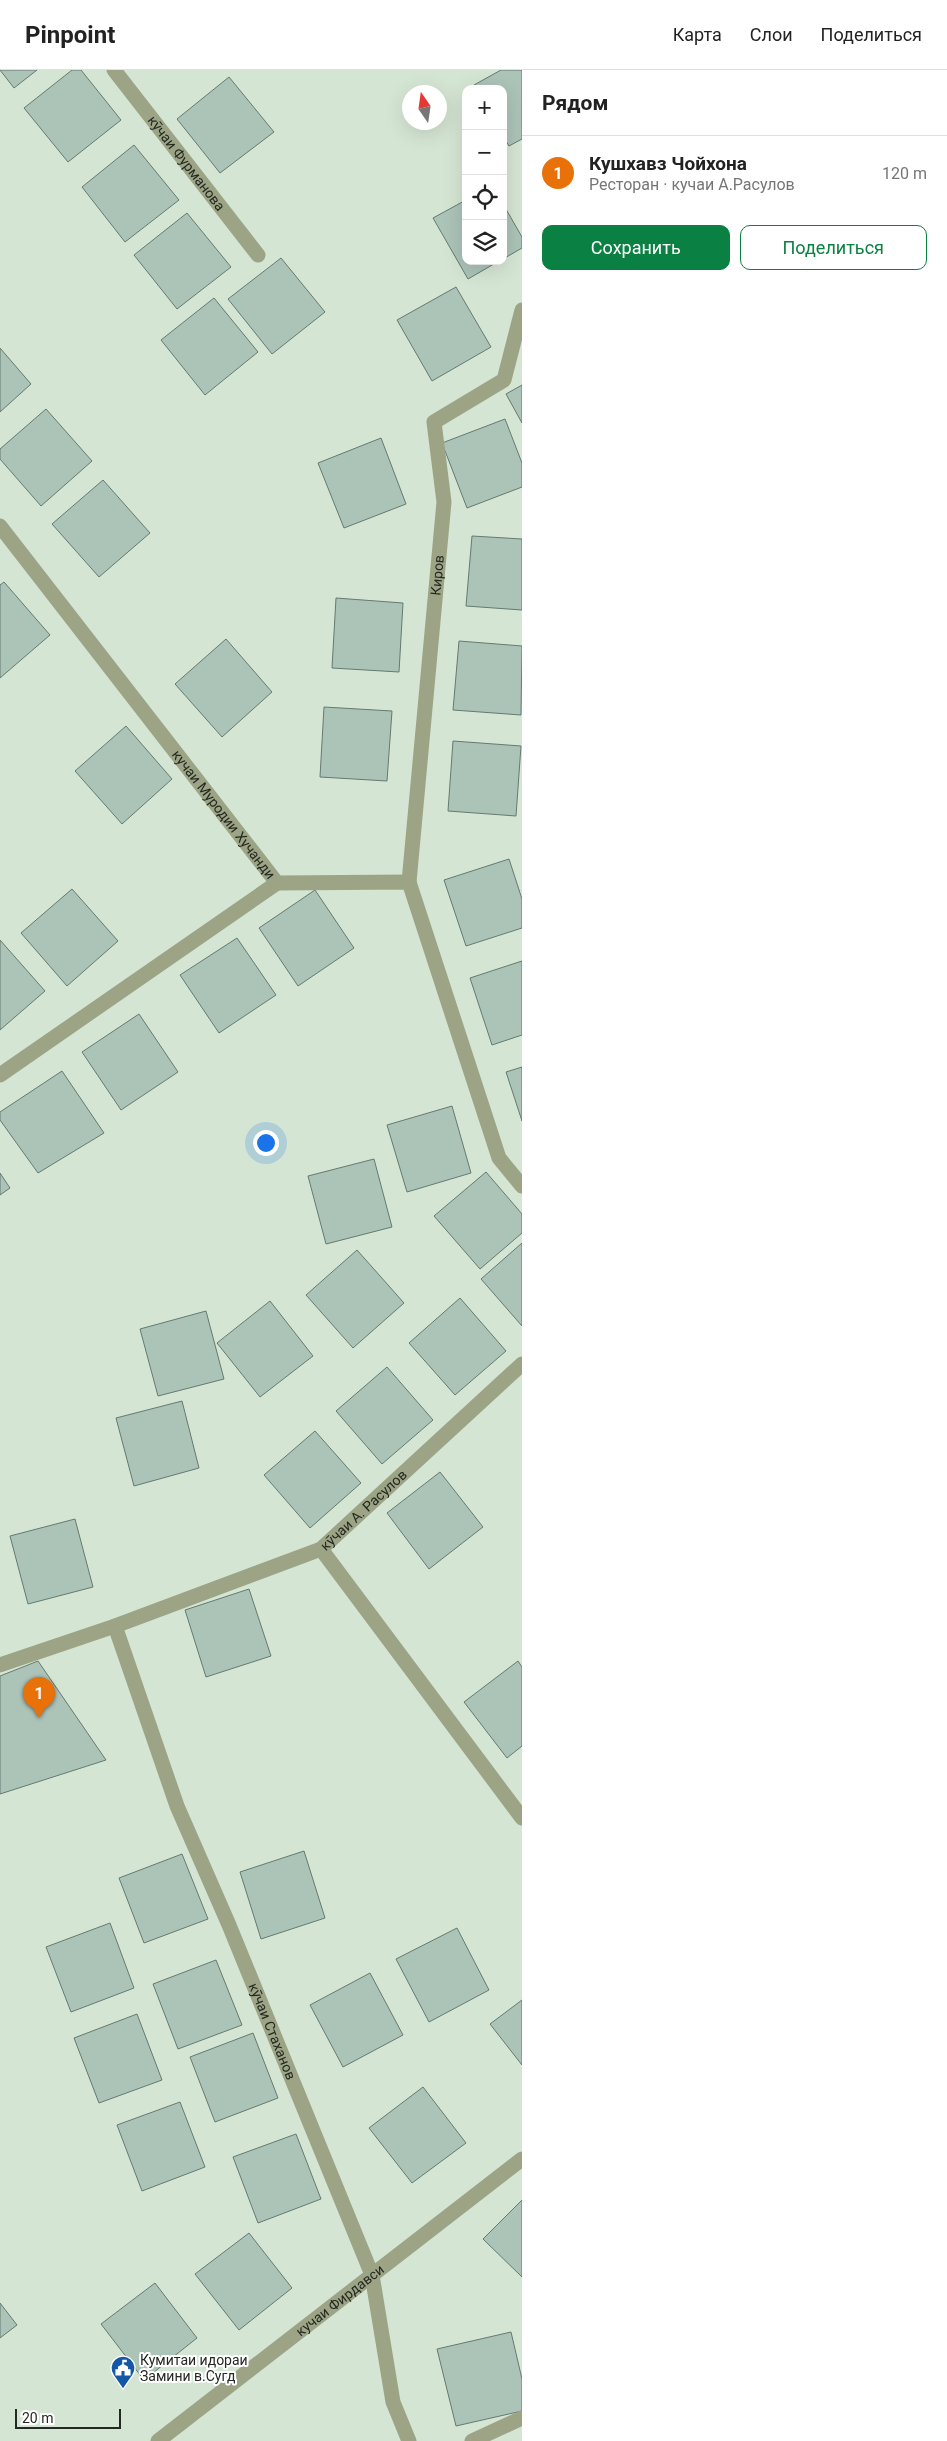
<!DOCTYPE html>
<html lang="ru">
<head>
<meta charset="utf-8">
<style>
	:root { --surface:#fff; --page:#f2f2f2; --text:#222; --muted:#767676; --line:#e0e0e0; --accent:#0b8043 }
	body { margin:0; font-family:Roboto,sans-serif; background:var(--page); color:var(--text) }
	.controls { position:absolute; right:15px; top:15px; display:grid; overflow:hidden; border-radius:10px; box-shadow:0 5px 20px #0002 }
	.controls button { width:45px; height:45px; display:grid; place-items:center; padding:0; border:0; border-bottom:1px solid var(--line); background:var(--surface); color:var(--text); font:25px sans-serif }
	.compass { position:absolute; left:402px; top:15px; width:45px; height:45px; border-radius:50%; background:var(--surface); box-shadow:0 5px 20px #0002; rotate:347deg }
	.scale { position:absolute; left:15px; bottom:12px; width:106px; box-sizing:border-box; padding-left:5px; border:2px solid #232922; border-top:0; font-size:14px; line-height:18px; white-space:nowrap; color:#232922; -webkit-text-stroke:4px #fff; paint-order:stroke }
	.you { position:absolute; left:265px; top:1072px; width:18px; height:18px; margin:-12px; border:4px solid #fff; border-radius:50%; background:#1a73e8; box-shadow:0 0 0 8px #1a73e833 }
	.badge { display:grid; place-items:center; width:32px; height:32px; border-radius:50%; background:var(--accent); color:#fff; font-size:16px; font-weight:700 }
	.pin { position:absolute; translate:-50% -41px; filter:drop-shadow(0 1px 2px #0008) }
	.pin::after { content:''; position:absolute; top:26px; width:18px; height:15px; background:inherit; clip-path:polygon(0 0,100% 0,50% 100%) }
	.list { margin:0; padding:0; list-style:none }
	h2 { display:flex; justify-content:space-between; align-items:center; height:65px; margin:0; padding:0 20px; font-size:21px }
	h2 small { font-size:16px; font-weight:400; color:var(--muted) }
	.list li { display:grid; grid-template-columns:32px 1fr auto; gap:15px; align-items:center; box-sizing:border-box; height:75px; padding:0 20px; border-top:1px solid var(--line) }
	.list b { display:block; font-size:19px; white-space:nowrap }
	.list p { margin:0; font-size:16px; white-space:nowrap; color:var(--muted) }
	.list em { font-size:16px; font-style:normal; color:var(--muted) }
	.actions { display:flex; gap:10px; padding:15px 20px }
	.actions a { flex:1; padding:11px 0; border:1px solid var(--accent); border-radius:10px; text-align:center; font-size:18px; color:var(--accent) }
	.actions .main { background:var(--accent); color:#fff }
	.icon { flex:none; width:28px; height:28px; fill:none; stroke:currentColor; stroke-width:2; stroke-linecap:round; stroke-linejoin:round }
	.map { position:relative; flex:none; width:522px; height:2371px; overflow:hidden }
	header { display:flex; align-items:center; gap:30px; box-sizing:border-box; height:70px; padding:0 25px; background:var(--surface); border-bottom:1px solid var(--line) }
	header strong { font-size:24px }
	nav { display:flex; gap:28px; margin-inline-start:auto; font-size:18px }
	main { display:flex }
	aside { flex:1; background:var(--surface) }
	.map>svg:first-child { display:block }
	.building { fill:#acc3b8; stroke:#657a70 }
	.lines { fill:none; stroke-linecap:round; stroke-linejoin:round }
	.minor { stroke:#9ca485; stroke-width:15 }
	.labels { text-anchor:middle; dominant-baseline:central; stroke-width:4; stroke-linejoin:round; paint-order:stroke }
	.street-label { font-size:14px; fill:#232922; stroke:#fff }
	.poi-label { font-size:14px; fill:#232922; stroke:#fff; text-anchor:start }
</style>
</head>
<body>
<header>
<strong>Pinpoint</strong>
<nav><a>Карта</a><a>Слои</a><a>Поделиться</a></nav>
</header>
<main>
<div class="map">
<svg width="522" height="2371" viewBox="0 0 522 2371">
	<rect width="100%" height="100%" fill="#d5e5d3"/>
	<!-- building -->
	<path class="building" d="M0 0H37L14 18Z
		M72 0H81L121 50 68 92 24 38Z
		M501 0H522V69L509 76 503 66V19H476L474 15Z
		M229 7 274 62 220 103 177 49Z
		M134 75 179 130 125 172 82 117Z
		M466 130V191H499L468 209 433 148Z
		M503 134 522 167V178L503 189Z
		M187 143 231 197 177 239 134 185Z
		M281 188 325 242 272 284 228 229Z
		M456 217 491 277 432 311 397 250Z
		M214 228 258 282 205 325 161 270Z
		M0 278 31 314 0 342Z
		M522 315V353L506 324Z
		M46 339 92 391 41 436 0 389V379Z
		M505 349 522 393V417L467 438 442 373Z
		M381 368 406 434 344 458 318 393Z
		M103 410 150 463 99 507 52 454Z
		M472 466 522 469V540L466 536Z
		M4 512 50 565 0 608V515Z
		M336 528 403 533 399 602 332 598Z
		M226 569 272 622 222 667 175 614Z
		M459 571 522 576 521 645 453 640Z
		M324 637 392 641 387 711 320 707Z
		M126 656 172 709 122 754 75 701Z
		M453 671 521 676 516 746 448 741Z
		M509 789 522 829V858L466 876 444 810Z
		M72 819 118 871 67 916 21 863Z
		M315 820 354 878 298 916 259 858Z
		M237 868 276 925 219 963 180 905Z
		M0 870 45 921 0 960Z
		M522 891V965L492 975 470 908Z
		M139 944 178 1002 121 1040 82 982Z
		M522 997V1051L506 1002Z
		M62 1001 104 1063 38 1103 0 1050V1042Z
		M452 1036 471 1103 407 1122 387 1055Z
		M374 1089 392 1157 326 1174 308 1106Z
		M486 1102 522 1144V1163L480 1199 434 1146Z
		M0 1103 10 1118 0 1125Z
		M522 1173V1256L481 1209Z
		M357 1180 404 1233 353 1278 306 1225Z
		M460 1228 506 1281 455 1325 409 1273Z
		M270 1231 313 1286 260 1327 217 1273Z
		M206 1241 224 1309 158 1326 140 1259Z
		M387 1297 433 1350 382 1394 336 1341Z
		M182 1331 199 1398 134 1416 116 1348Z
		M315 1361 361 1413 310 1458 264 1405Z
		M440 1402 483 1457 429 1499 387 1443Z
		M75 1449 93 1517 28 1534 10 1466Z
		M249 1519 271 1586 206 1607 185 1540Z
		M38 1591 106 1690 0 1724V1606Z
		M518 1591 522 1597V1676L507 1688 464 1632Z
		M304 1781 325 1848 261 1869 240 1802Z
		M182 1784 208 1849 144 1873 119 1808Z
		M110 1853 134 1918 71 1942 46 1877Z
		M457 1858 489 1920 429 1952 396 1889Z
		M216 1890 242 1955 178 1979 153 1914Z
		M370 1903 403 1965 343 1997 310 1935Z
		M522 1930V1995L490 1954Z
		M137 1944 162 2010 99 2033 74 1968Z
		M253 1963 278 2028 215 2052 190 1987Z
		M423 2017 466 2073 412 2113 369 2058Z
		M180 2032 205 2097 142 2121 117 2055Z
		M296 2064 321 2129 258 2153 233 2087Z
		M522 2130V2207L483 2169Z
		M249 2163 292 2218 239 2260 195 2204Z
		M155 2213 197 2268 144 2310 101 2254Z
		M0 2233 17 2255 0 2268Z
		M511 2262 522 2309V2341L456 2356 437 2279Z"/>
	<g class="lines">
		<!-- minor -->
		<g class="minor">
			<path id="s1" d="M114 0 258 185"/>
			<path id="s2" d="M0 456 277 813 409 812 499 1088 522 1116"/>
			<path id="s3" d="M409 812 444 432 434 352 504 310 522 240"/>
			<path d="M0 1005 277 813"/>
			<path d="M321 1479 522 1748"/>
			<path id="s4" d="M115 1556 177 1736 229 1855 372 2205 393 2332 409 2371"/>
			<path id="s5" d="M0 1595 115 1556 321 1479 522 1294"/>
			<path id="s6" d="M158 2371 522 2089"/>
			<path d="M472 2371 522 2348"/>
		</g>
	</g>
	<!-- icons -->
	<defs>
		<symbol id="civic-pin" viewBox="-11 -11 22 30"><path d="M0 17L-7.5 6A9.5 9.5 0 1 1 7.5 6Z" fill="#1457a7" stroke="#fff"/><path d="M-.6-6.5H3V-4.5H.6V-3L4-1V1h2V6H-6V1h2V-1L-.6-3ZM-1.2 2.5V6h2.4V2.5Z" fill="#fff"/></symbol>
	</defs>
	<g fill-rule="evenodd">
		<use href="#civic-pin" x="109" y="2284" width="28" height="38"/>
	</g>
	<g class="labels">
		<!-- street labels -->
		<g class="street-label">
			<text stroke="none"><textPath href="#s1" startOffset="118">кӯчаи Фурманова</textPath></text>
			<text stroke="none"><textPath href="#s3" startOffset="308">Киров</textPath></text>
			<text stroke="none"><textPath href="#s2" startOffset="365">кучаи Муродии Хучанди</textPath></text>
			<text stroke="none"><textPath href="#s5" startOffset="399">кӯчаи А. Расулов</textPath></text>
			<text stroke="none"><textPath href="#s4" startOffset="435">кӯчаи Стаханов</textPath></text>
			<text stroke="none"><textPath href="#s6" startOffset="230">кучаи Фирдавси</textPath></text>
		</g>
		<!-- poi labels -->
		<g class="poi-label">
			<text x="140" y="2290">Кумитаи идораи<tspan x="140" dy="16">Замини в.Сугд</tspan></text>
		</g>
	</g>
</svg>
<div class="controls">
<button>+</button>
<button>−</button>
<button><svg class="icon" aria-label="locate" viewBox="0 0 24 24"><circle cx="12" cy="12" r="6"/><path d="M12 2v4M12 18v4M2 12h4M18 12h4"/></svg></button>
<button><svg class="icon" aria-label="layers" viewBox="0 0 24 24"><path d="M12 4l9 5-9 5-9-5zM3 14l9 5 9-5"/></svg></button>
</div>
<svg class="compass" viewBox="-18 -18 36 36"><path d="M0-13l5 13h-10z" fill="#e53935"/><path d="M0 13l5-13h-10z" fill="#767676"/></svg>
<div class="scale">20 m</div>
<div class="you"></div>
<div class="pin badge" style="left:39px;top:1648px;background:#e8710a">1</div>
</div>
<aside>
<h2>Рядом<small></small></h2>
<ul class="list">
<li><span class="badge" style="background:#e8710a">1</span><div><b>Кушхавз Чойхона</b><p>Ресторан · кучаи А.Расулов</p></div><em>120 m</em></li>
</ul>
<div class="actions"><a class="main">Сохранить</a><a>Поделиться</a></div>
</aside>
</main>
</body>
</html>
